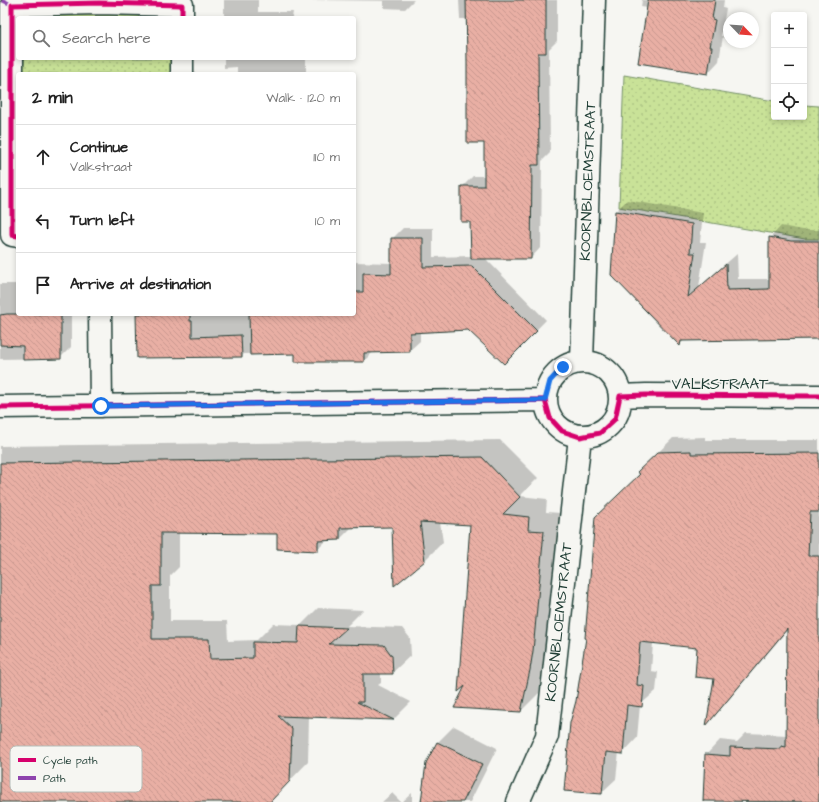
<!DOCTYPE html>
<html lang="en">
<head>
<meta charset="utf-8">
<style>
	:root { --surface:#fff; --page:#f2f2f2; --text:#222; --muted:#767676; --line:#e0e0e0 }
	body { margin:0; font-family:"Architects Daughter",sans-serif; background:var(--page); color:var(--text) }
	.controls { position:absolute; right:12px; top:12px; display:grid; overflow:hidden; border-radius:4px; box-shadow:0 2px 6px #0003 }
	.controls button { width:36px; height:36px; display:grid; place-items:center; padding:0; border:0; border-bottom:1px solid var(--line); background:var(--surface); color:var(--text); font:20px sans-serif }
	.compass { position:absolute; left:723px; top:12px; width:36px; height:36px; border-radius:50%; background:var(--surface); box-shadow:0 2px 6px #0003; rotate:115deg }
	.stop { position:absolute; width:12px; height:12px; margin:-9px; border:3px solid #1a73e8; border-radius:50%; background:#fff }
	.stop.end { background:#1a73e8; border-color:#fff; box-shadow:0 1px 4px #0008 }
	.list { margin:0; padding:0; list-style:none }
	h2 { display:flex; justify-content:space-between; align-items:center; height:52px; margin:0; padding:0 16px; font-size:17px }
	h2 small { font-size:13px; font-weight:400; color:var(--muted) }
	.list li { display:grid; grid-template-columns:26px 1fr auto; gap:12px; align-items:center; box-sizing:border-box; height:64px; padding:0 16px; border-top:1px solid var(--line) }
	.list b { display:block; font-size:15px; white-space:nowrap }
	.list p { margin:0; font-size:13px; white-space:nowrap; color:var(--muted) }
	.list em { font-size:13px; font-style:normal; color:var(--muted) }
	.icon { flex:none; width:22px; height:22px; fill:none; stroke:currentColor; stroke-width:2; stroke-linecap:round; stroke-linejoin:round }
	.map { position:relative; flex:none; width:819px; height:802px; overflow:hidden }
	.search { position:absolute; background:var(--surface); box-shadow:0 2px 6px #0003; left:16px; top:16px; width:340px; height:44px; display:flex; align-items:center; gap:10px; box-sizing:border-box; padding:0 14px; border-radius:4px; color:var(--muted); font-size:15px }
	.panel { position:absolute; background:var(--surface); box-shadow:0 2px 6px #0003; left:16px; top:72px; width:340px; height:244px; border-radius:4px }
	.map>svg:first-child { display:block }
	.green { fill:url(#green-dots); stroke:#749066 }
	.shadow { fill:#0003 }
	.building { fill:url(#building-back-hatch); stroke:#1f3d34 }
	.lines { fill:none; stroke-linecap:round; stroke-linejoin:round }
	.minor-casing { stroke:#1f3d34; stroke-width:25 }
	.minor { stroke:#f6f6f2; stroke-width:22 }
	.quiet { stroke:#8e44ad; stroke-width:4; stroke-dasharray:8 4; stroke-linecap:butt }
	.cycleway-casing { stroke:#f6f6f2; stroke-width:8 }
	.cycleway { stroke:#d6006c; stroke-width:5 }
	.route { stroke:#1a73e8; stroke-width:5 }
	.labels { text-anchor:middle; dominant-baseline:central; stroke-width:3.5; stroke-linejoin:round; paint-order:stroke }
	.street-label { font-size:15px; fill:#1f3d34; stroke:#f6f6f2 }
	.key { fill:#f6f6f2; stroke:#b6beb9; stroke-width:1 }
	.key-label { font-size:11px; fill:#1f3d34 }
</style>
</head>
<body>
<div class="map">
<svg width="819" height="802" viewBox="0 0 819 802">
	<defs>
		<pattern id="green-dots" width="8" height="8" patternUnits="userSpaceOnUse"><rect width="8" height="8" fill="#c9e298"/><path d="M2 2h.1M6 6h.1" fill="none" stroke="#acc384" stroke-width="1.8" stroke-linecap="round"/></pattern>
		<pattern id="building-back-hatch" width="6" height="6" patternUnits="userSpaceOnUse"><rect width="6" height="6" fill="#e9afa4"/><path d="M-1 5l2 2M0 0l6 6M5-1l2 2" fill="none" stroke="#c7978e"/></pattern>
	</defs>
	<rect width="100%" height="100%" fill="#f6f6f2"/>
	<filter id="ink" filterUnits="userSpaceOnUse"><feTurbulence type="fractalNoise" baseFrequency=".025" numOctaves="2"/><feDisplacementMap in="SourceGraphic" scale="8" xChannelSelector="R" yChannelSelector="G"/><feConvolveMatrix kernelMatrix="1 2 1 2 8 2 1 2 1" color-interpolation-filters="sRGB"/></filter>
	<g filter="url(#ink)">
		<!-- green -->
		<path class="green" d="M54 12H132L141 18H45Z
			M24 58H171L172 62V74H23Z
			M624 75 774 101V117H804V105L819 106V239H805L619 207Z"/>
		<!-- shadow -->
		<path class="shadow" d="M224 0H258V12H293L292 18H224Z
			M299 0H414L405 9 384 8V1Z
			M459 0H557V41L549 49 550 153 542 161 541 247 531 258H485L546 320 504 363 468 329 420 331V341L409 351 373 352 364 361 296 353 244 354 242 356 138 357V314H354V262L392 263V239L403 228H433V257L472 256 471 221 462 187 473 176H485V142L467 19H460Z
			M642 0H724L723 8 726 9 721 36H723L719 61 708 73 648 8 641 7Z
			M224 58H306V74H237V67L224 68Z
			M627 200 703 213 700 242H706L699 287 737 254 738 279H770V238L781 226 803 230H819V338L685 340 680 344 612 275 615 212Z
			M0 284H18V314H71V347L60 358 0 359Z
			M705 437V440H819V802L704 800 706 755 720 740 737 742 746 733 787 735 788 629 720 710 708 723 715 678 698 647 653 643 651 671 658 672 656 691 640 705 637 738 623 753 619 752 616 779 601 793 565 790 641 474 638 472 673 438Z
			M500 440 538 478 520 496 547 499 546 512 561 513 548 651 539 693 521 711 468 682 471 524 440 522 443 542 424 561 393 526 352 527 340 539H328L317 550 278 533 179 532V567L170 576V621H227L228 641 257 640 273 624 301 625 318 608 363 610 347 626 402 628 410 638 411 655 392 673H381V683L378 685 411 702 394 719 309 716 308 762 269 802H0V446Z
			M454 726 497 748 470 802H422L427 764 438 742Z
			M392 793 401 802H382Z
			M412 793V802H402Z"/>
		<!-- building -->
		<path class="building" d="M466 0H546V53H538L539 165H532L531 259H471L470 222H461V186H484V143H467V62Z
			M648 0H715L712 19 715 20 710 47H712L708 74 638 63Z
			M615 211 692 224 690 253H695L688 297 726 264 727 290 769 289V237L791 241H819V339L681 341 680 346 611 275Z
			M391 238H423V267L472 266 537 331 504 364 468 330 410 333V352L364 353V362H295V354L250 355 249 314H354V292H363V273L391 274Z
			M7 314H61V359L23 360V346L0 345V315Z
			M136 314H190V321H192V337L241 335 242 357 137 358Z
			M691 451V454L819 453V512H810L808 556H819V802L703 801 705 754 730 756V747L781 749V746L786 747 787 629 706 726 714 679 695 677 697 648 640 642 637 685 644 686 642 707 627 705 623 754 606 752 602 794 564 791 570 723 576 701 586 638H585L595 517 640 474 637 472 658 452Z
			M482 457 520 497 503 514 529 517 528 530 544 531 533 651 530 670 521 712 454 708 465 686 458 692 470 525 420 522 425 561 394 586 392 527 340 528V540L318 541V551L277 549V534L161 533V586H152V639H209L210 659 253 658V642L298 643 299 626 347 628 329 644 384 645 392 656 393 674H363V702H357L394 720 278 716 292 729 290 781 270 802H0V463Z
			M437 742 482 764 463 802H421L426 763Z"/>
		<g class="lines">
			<defs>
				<path id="minor" d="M182 58V74
					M18 236 12 235V5L99 3 182 5V18
					M100 314 101 406
					M582 361 594 0
					M546 399a37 37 0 1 1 74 0a37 37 0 1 1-74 0Z
					M620 396 646 395 819 396
					M0 407 545 400
					M518 802 547 736 580 437"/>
			</defs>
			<!-- minor casing -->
			<use href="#minor" class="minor-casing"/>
			<!-- minor -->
			<use href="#minor" class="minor"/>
			<!-- quiet -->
			<path class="quiet" d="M2 0 12 5"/>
			<defs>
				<path id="cycleway" d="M18 236 12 235V5L99 3 182 5V18
					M0 407 545 400 550 418 562 431 580 437 600 433 615 419 620 396 646 395 819 396"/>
			</defs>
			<!-- cycleway casing -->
			<use href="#cycleway" class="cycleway-casing"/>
			<!-- cycleway -->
			<use href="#cycleway" class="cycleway"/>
		</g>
	</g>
	<g class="lines" filter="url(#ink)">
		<!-- route -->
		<path class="route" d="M101 406 545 400 550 381 563 367"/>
	</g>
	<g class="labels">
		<!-- street labels -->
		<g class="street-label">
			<text transform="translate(588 181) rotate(-88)">KOORNBLOEMSTRAAT</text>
			<text x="720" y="384">VALKSTRAAT</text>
			<text transform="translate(559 622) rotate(-84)">KOORNBLOEMSTRAAT</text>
		</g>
	</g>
	<!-- legend -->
	<rect x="10" y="746" width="132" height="46" rx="6" class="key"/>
	<rect x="18" y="758" width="18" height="4" fill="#d6006c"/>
	<rect x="18" y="776" width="18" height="4" fill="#8e44ad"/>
	<g class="key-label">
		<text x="43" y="764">Cycle path</text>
		<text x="43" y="782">Path</text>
	</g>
</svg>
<div class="controls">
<button>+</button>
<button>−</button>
<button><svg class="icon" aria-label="locate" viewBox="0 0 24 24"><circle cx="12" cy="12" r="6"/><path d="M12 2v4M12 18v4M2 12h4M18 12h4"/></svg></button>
</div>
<svg class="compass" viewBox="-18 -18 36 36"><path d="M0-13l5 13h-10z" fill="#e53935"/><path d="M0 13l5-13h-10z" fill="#767676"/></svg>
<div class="stop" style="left:101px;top:406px"></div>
<div class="stop end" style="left:563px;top:367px"></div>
<div class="search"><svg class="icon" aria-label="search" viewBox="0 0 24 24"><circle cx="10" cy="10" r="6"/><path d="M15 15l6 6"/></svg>Search here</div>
<section class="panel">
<h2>2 min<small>Walk · 120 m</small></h2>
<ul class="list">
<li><svg class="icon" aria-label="ahead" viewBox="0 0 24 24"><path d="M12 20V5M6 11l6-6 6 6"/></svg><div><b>Continue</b><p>Valkstraat</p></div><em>110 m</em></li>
<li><svg class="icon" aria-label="left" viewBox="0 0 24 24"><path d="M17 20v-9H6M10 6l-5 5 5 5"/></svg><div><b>Turn left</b></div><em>10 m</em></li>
<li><svg class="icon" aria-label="arrive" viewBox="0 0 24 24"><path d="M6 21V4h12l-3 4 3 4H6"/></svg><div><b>Arrive at destination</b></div></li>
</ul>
</section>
</div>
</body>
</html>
